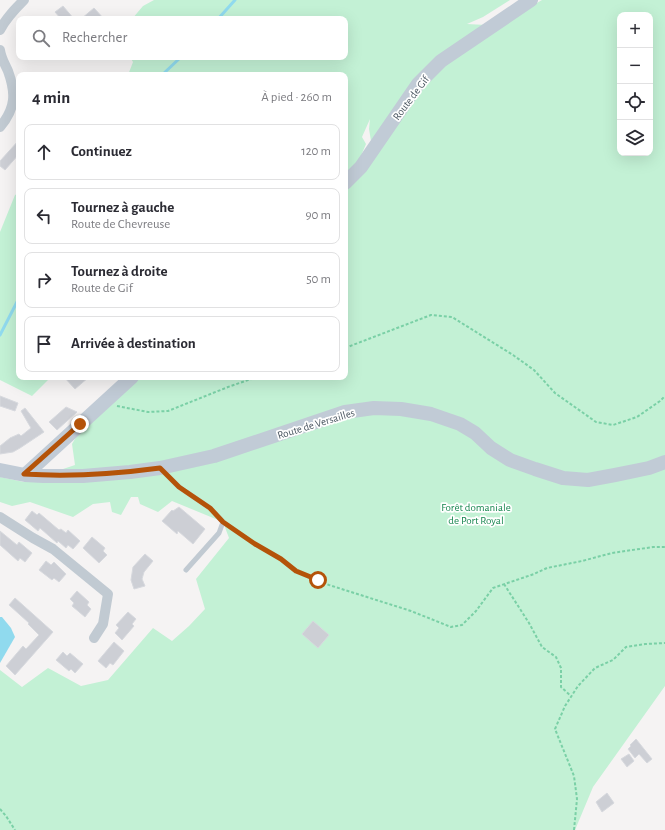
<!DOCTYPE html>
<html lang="fr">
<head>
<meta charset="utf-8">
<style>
	:root { --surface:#fff; --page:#f7f7f7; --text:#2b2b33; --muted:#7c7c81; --line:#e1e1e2 }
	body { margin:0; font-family:"Alegreya Sans",sans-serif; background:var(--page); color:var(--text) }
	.controls { position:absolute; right:12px; top:12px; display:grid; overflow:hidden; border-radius:8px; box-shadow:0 4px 16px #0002 }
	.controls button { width:36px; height:36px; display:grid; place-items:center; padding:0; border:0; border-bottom:1px solid var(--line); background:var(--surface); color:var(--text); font:20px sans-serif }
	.stop { position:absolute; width:12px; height:12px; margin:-9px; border:3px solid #b45309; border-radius:50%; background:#fff }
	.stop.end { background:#b45309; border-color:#fff; box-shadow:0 1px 4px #0008 }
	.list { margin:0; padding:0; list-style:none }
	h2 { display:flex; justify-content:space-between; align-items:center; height:52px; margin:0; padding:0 16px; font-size:17px }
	h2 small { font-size:13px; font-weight:400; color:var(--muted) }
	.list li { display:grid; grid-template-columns:26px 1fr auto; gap:12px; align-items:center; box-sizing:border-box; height:56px; margin:0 8px 8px; padding:0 8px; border:1px solid var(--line); border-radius:8px }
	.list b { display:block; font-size:15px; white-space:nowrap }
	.list p { margin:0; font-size:13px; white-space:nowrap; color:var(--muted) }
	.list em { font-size:13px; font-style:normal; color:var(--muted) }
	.icon { flex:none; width:22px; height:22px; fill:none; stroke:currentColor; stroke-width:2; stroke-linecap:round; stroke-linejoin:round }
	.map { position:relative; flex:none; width:665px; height:830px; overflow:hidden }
	.search { position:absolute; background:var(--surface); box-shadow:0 4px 16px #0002; left:16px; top:16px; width:332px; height:44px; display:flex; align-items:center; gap:10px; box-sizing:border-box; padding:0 14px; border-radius:8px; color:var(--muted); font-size:15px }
	.panel { position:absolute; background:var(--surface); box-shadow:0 4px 16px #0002; left:16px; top:72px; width:332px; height:308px; border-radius:8px }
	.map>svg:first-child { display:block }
	.green { fill:#c3f1d5; fill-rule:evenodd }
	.water { fill:#90daee }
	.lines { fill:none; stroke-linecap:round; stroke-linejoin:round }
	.stream { stroke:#90daee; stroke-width:3 }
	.building { fill:#cdcfd5; stroke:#d7d9de }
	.path { stroke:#7ad0a6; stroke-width:2; stroke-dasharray:3 2; stroke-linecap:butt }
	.lane { stroke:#c1cad2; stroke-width:5 }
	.street { stroke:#c1cad2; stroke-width:10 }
	.secondary { stroke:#c1cbd6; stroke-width:14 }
	.route { stroke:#b45309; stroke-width:5 }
	.labels { text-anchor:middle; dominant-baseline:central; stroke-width:3.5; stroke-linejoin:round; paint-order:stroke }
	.street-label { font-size:11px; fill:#4a5661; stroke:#fff }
	.park-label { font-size:11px; fill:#17864f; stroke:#fff }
</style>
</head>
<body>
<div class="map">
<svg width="665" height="830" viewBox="0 0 665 830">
	<rect width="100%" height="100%" fill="#f5f3f3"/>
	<!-- green -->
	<path class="green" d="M154 0H510L483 17 467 24 486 25 511 18 542 0H665V686L593 787 575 830H0V670L22 687 48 668 81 686 108 680 153 628 172 641 189 626 205 609 196 579 229 538 223 522 172 501 158 512 140 504 138 497H131L121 515 112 512 110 502 93 504 73 517 30 502 12 506 0 502V477L24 482 75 465 72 444 82 427 139 377H345V187L371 141 369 129 370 119 362 137 366 144 357 165 345 176V75H128L133 62 130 57H345V19H132L143 6ZM620 15H650V153H620Z
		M19 193V377H51L32 396 0 380V232L15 195Z"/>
	<!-- water -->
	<path class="water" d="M0 617H2L11 628 15 637 0 663Z"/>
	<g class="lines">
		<!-- stream -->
		<path class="stream" d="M218 19 235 0
			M162 75 181 57
			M0 335 19 298"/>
	</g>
	<!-- building -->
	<path class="building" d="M63 6 74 19H61L55 12Z
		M94 8 104 19H81Z
		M19 140V154L5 170 0 166V161Z
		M64 377H89L75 389Z
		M0 396 18 403 15 411 0 406Z
		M66 407 77 412 57 430 49 422Z
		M25 408 44 432 20 448 13 452 0 454V446L10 438 19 434 21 436 31 428 21 411Z
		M179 507 205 529 193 544 178 531 177 534 162 521 172 510 173 511Z
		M32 511 37 515 39 513 59 530 61 529 66 533 68 530 80 541 73 549 68 545 66 548 58 541 57 543 40 528 38 531 25 520Z
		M0 531 17 545 19 542 32 553 25 562 20 558 18 561 0 545Z
		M92 537 105 548 103 551 107 555 99 563 83 548Z
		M145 554 153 561 144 572 142 579 145 586 134 589 131 580 133 567Z
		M46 561 51 565 54 562 66 574 59 582 54 578 52 580 39 570Z
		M77 591 89 602 87 605 91 609 85 617 72 606 74 603 70 599Z
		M15 598 53 632 15 675 6 666 23 646 26 649 39 635 28 624 29 623 9 605Z
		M128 612 136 619 132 624 134 626 122 640 115 633 119 628 116 625Z
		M313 621 329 635 318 648 302 634Z
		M114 642 124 651 113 665 110 663 106 668 98 661Z
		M63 652 67 656 70 653 83 664 75 673 71 669 69 671 56 660Z
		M636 739 652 759 647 763 639 754 635 758 628 749 631 746 630 745Z
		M629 754 634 761 627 767 621 759Z
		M607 793 614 803 602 812 596 802Z"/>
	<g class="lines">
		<!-- path -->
		<path class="path" d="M345 348 431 315 452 317 513 355 534 370 555 393 596 422 613 425 637 417 660 401 665 396
			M117 406 148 412 168 411 228 387 257 377
			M229 526 255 544 281 559 296 571 329 585 411 611 451 627 462 625 476 611 493 588 534 574 547 568 582 561 612 553 653 547H665
			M504 584 529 623 542 647 556 657 561 668V687L571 696
			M0 809 6 816 15 830
			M574 830 577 799 574 776 555 729 565 706 578 686 595 668 613 660 626 647 645 644 665 643"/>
		<!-- lane -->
		<path class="lane" d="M161 469 179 487 210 508 223 522 219 533 186 570"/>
		<!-- street -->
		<path class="street" d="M0 30C6 18 15 9 24 0
			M0 50C1 58 5 64 8 71 16 93 16 108 0 127
			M0 517 33 538 53 549 108 594 103 624 94 638"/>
		<!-- secondary -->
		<path class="secondary" d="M345 183 361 167 418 84 441 61 531 0
			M0 470 25 475 43 476H83L130 472 160 468 214 456 345 412 374 408 401 409 431 414 460 424 475 433 491 448 510 460 535 469 563 478 588 480 615 475 649 468 665 462
			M25 475 132 377"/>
	</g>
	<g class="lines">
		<!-- route -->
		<path class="route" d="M80 424 24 474C70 477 115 474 160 468L179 487 210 508 223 522 255 544 281 559 296 571 318 580"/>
	</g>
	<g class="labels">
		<!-- street labels -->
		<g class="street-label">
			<text transform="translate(411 98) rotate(-53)">Route de Gif</text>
			<text transform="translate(316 424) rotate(-17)">Route de Versailles</text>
		</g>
		<!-- park labels -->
		<g class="park-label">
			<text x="476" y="507">Forêt domaniale<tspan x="476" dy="13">de Port Royal</tspan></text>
		</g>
	</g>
</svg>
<div class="controls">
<button>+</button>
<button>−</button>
<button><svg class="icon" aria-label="locate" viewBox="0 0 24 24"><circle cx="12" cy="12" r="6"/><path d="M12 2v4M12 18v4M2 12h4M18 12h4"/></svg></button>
<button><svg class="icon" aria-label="layers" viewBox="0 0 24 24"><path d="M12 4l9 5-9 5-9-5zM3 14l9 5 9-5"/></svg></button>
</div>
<div class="stop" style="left:318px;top:580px"></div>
<div class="stop end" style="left:80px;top:424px"></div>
<div class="search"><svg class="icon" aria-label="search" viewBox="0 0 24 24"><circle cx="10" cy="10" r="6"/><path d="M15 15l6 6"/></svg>Rechercher</div>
<section class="panel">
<h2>4 min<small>À pied · 260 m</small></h2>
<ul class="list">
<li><svg class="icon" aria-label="ahead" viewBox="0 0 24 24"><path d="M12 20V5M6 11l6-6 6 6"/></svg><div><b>Continuez</b></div><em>120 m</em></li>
<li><svg class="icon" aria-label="left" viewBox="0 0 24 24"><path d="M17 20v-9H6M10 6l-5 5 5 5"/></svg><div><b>Tournez à gauche</b><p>Route de Chevreuse</p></div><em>90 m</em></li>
<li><svg class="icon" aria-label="right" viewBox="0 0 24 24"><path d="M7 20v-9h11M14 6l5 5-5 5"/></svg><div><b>Tournez à droite</b><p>Route de Gif</p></div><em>50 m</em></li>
<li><svg class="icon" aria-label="arrive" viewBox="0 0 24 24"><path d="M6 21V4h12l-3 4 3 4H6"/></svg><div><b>Arrivée à destination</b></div></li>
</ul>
</section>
</div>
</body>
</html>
